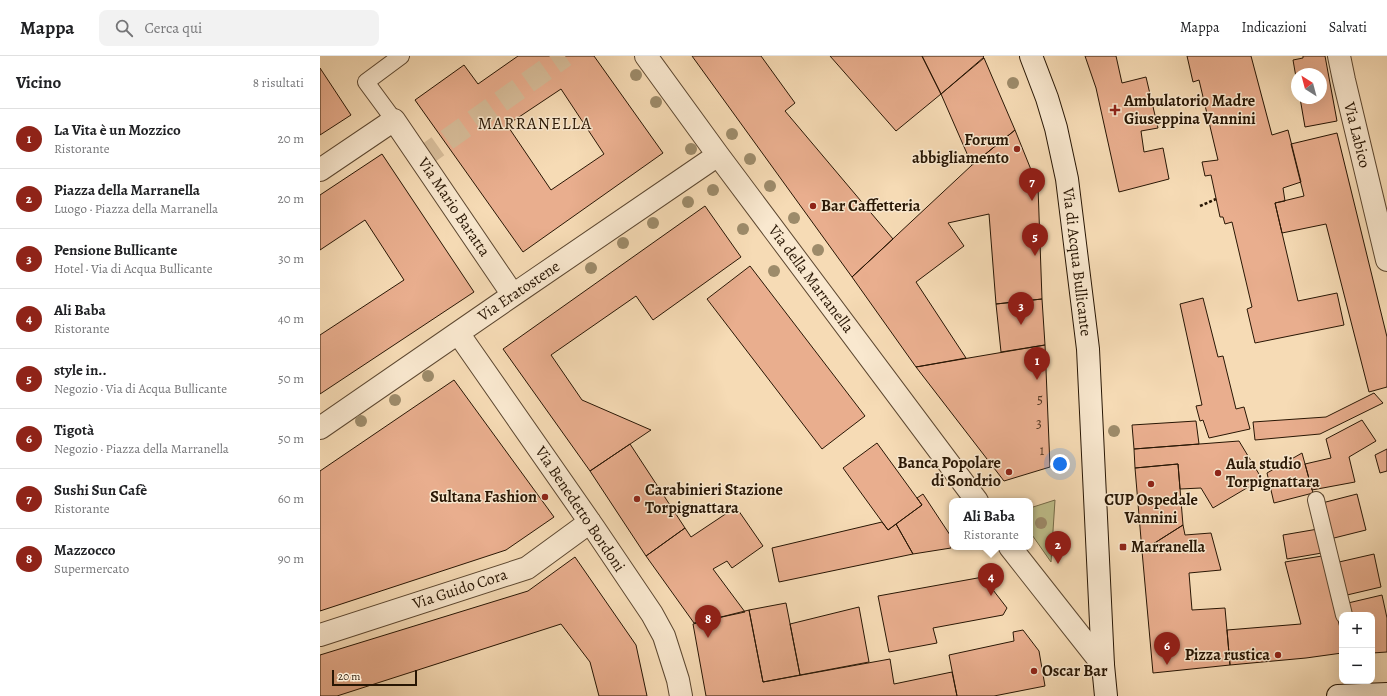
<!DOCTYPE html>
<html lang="it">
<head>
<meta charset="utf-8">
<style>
	:root { --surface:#fff; --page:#f2f2f2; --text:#202124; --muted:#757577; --line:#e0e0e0; --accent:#8f2418 }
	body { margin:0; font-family:Alegreya,serif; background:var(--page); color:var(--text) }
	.controls { position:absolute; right:12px; bottom:12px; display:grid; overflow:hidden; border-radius:8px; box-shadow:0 4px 16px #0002 }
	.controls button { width:36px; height:36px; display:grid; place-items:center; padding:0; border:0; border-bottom:1px solid var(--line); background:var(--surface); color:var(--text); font:20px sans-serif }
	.compass { position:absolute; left:971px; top:12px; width:36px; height:36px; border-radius:50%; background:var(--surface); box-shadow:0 4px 16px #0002; rotate:324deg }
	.scale { position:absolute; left:12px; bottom:10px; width:85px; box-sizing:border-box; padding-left:4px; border:2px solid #281604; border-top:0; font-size:11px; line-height:14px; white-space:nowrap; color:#281604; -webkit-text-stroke:3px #f9e8cf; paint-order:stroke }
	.you { position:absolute; left:740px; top:408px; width:14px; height:14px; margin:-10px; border:3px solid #fff; border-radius:50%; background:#1a73e8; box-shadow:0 0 0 6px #1a73e833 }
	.badge { display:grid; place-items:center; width:26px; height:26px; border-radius:50%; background:var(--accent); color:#fff; font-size:13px; font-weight:700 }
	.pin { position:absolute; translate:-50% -33px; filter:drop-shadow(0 1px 2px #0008) }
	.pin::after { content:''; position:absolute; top:21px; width:14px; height:12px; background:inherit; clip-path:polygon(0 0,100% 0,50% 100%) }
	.popup { position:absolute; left:629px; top:442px; width:84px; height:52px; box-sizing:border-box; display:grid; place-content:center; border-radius:8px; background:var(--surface); filter:drop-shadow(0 1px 3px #0005); font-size:13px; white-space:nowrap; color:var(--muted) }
	.popup b { font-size:15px; color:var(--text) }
	.popup::after { content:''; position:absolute; left:50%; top:100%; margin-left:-8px; border:8px solid transparent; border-top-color:var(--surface) }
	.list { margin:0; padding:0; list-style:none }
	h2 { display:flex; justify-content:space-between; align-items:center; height:52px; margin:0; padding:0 16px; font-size:17px }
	h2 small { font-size:13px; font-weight:400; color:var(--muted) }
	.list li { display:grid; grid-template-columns:26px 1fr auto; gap:12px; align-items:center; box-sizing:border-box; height:60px; padding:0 16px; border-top:1px solid var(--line) }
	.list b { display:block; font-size:15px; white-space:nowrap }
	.list p { margin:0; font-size:13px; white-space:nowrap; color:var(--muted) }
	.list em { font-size:13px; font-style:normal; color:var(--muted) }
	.icon { flex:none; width:22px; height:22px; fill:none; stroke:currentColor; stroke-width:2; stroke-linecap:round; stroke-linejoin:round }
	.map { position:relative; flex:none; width:1067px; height:640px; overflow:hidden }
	header { display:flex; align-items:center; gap:24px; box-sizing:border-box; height:56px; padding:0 20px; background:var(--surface); border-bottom:1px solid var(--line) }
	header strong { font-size:19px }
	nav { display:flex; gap:22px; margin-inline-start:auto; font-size:14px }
	.search { width:280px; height:36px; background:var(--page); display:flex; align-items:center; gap:10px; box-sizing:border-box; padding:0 14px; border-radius:8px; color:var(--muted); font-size:15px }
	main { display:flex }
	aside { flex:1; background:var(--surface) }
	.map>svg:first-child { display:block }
	.green { fill:#bfbf8b; stroke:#746a48 }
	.building { fill:#e9ae8e; stroke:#281604; fill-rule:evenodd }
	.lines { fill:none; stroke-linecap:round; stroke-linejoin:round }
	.pedestrian-tunnel { stroke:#d7bd9a; stroke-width:22; stroke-dasharray:22 11; stroke-linecap:butt }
	.service-casing { stroke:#5c4730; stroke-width:18 }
	.minor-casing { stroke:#5c4730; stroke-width:24 }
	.secondary-casing { stroke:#281604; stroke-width:24 }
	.path { stroke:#281604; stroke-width:2.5; stroke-dasharray:3 2; stroke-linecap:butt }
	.service { stroke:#f9e8cf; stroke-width:16 }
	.minor { stroke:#f9e8cf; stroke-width:22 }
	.secondary { stroke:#f9e8cf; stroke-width:22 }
	.tree { fill:#9d8b6a }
	.poi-dot { fill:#8f2418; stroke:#f9e8cf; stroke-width:1.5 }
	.labels { text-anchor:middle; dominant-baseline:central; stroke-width:3; stroke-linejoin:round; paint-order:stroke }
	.number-label { font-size:14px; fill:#583c26 }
	.poi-label { font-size:16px; font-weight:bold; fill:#281604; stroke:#f9e8cf; text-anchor:start }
	.street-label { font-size:16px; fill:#281604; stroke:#f9e8cf }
	.neighbourhood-label { font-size:17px; letter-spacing:1px; fill:#281604; stroke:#f9e8cf }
</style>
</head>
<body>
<header>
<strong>Mappa</strong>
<div class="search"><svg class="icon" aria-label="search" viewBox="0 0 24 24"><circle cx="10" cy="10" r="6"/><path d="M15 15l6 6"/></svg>Cerca qui</div>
<nav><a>Mappa</a><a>Indicazioni</a><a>Salvati</a></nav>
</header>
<main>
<aside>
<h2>Vicino<small>8 risultati</small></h2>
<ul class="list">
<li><span class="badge">1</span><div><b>La Vita è un Mozzico</b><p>Ristorante</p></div><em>20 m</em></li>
<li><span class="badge">2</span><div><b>Piazza della Marranella</b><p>Luogo · Piazza della Marranella</p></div><em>20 m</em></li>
<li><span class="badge">3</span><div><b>Pensione Bullicante</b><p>Hotel · Via di Acqua Bullicante</p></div><em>30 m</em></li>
<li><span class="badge">4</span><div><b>Ali Baba</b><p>Ristorante</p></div><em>40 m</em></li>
<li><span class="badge">5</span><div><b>style in..</b><p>Negozio · Via di Acqua Bullicante</p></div><em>50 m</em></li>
<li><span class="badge">6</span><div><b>Tigotà</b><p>Negozio · Piazza della Marranella</p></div><em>50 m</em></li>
<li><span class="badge">7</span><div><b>Sushi Sun Cafè</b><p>Ristorante</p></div><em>60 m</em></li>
<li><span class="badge">8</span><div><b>Mazzocco</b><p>Supermercato</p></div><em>90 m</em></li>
</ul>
</aside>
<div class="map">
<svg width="1067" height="640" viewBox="0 0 1067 640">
	<rect width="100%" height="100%" fill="#f6dbb5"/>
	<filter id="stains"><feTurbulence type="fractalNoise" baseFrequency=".005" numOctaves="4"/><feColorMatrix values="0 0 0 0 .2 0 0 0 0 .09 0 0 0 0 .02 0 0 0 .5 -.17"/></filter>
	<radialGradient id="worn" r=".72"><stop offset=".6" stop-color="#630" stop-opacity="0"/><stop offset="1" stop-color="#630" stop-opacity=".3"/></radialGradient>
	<!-- green -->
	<path class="green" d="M735 444 731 506 710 476V452Z"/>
	<!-- building -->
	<path class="building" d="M198 0H274L343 97 203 196 95 44 144 9 158 28ZM241 33 284 98 231 134 187 69Z
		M372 0H441L475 47 465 55 573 183 532 221Z
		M510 0H602L621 38 576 75Z
		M602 0H663L664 1 621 38Z
		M765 0H796L802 27 826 21 838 72 821 75 824 96 843 92 849 123 799 136 776 32Z
		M867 0H931L952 79 968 74 981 126 963 132 965 145 955 147 978 245 1017 237 1024 269 935 287 927 253 932 251 912 166 905 168 903 161H900L891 119 885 120 882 106 898 104 879 24 873 26Z
		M983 0H1005L1017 65 985 71 980 42H1001V18H977V27L973 4 983 2Z
		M664 2 695 74 652 109 621 38Z
		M0 12 31 59 0 79Z
		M695 74 718 131 722 243 676 248 669 158 628 167 644 190 596 226 646 302 596 311 532 221 652 109Z
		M1017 77 1067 281V331L1049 336 1006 168 962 177 955 147 984 140 971 88Z
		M62 98 154 236 0 338V279L84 224 45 164 0 194V139Z
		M385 150 421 201 333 264 316 240 231 299 262 344 331 374 270 415 183 293Z
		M430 210 545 360 502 393 387 243Z
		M883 242 898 301 903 300 916 353 924 351 930 373 889 382 883 364 880 365 876 350 882 349 860 248Z
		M722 243 725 289 681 296 676 248Z
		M725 289 730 411 684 425 596 311Z
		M134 324 234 461 186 494 0 555V415Z
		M1054 337 1063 347 1000 378 935 384 933 366 1006 361Z
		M1042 364 1056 385 1029 401 1035 426 992 434 985 408 1011 402 1006 383Z
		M876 365 879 388 814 393 812 369Z
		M919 385 942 423 893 452 881 432 860 433 858 408 815 412 814 393Z
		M557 387 602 449 568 474 523 412Z
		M310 388 365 472 326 500 270 415Z
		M1067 393V415L1060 417 1055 399Z
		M982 397 993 437 954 447 947 417Z
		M858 408 863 469 822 495 815 412Z
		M603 438 632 482 631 492 593 498 576 468 602 449 597 442Z
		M1037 438 1046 474 1010 483 1002 447Z
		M416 451 443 490 412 512 407 505 393 513 425 556 374 567 326 500 365 472 371 481Z
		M562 466 568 474 576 468 593 498 459 526 452 492Z
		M863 469 865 479 891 477 901 514 869 517 872 554 905 552 910 609 833 617 822 495Z
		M998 473 1002 497 967 503 963 479Z
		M1054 498 1061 531 1027 539 1019 506Z
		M1002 500 1022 580V597L986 602 910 609 907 574 981 568 965 506Z
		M255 501 316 589 327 640H279L270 606 241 568 17 640H0V599L208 535Z
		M663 521 687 552 683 559 613 572 617 587 569 596 558 540Z
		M1062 539 1067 562V596L1052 597V559H1031L1028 547Z
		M466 547 480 619 443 626 429 554Z
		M539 551 549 606 480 619 470 568Z
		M429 554 443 626 570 603 574 628 632 616 637 640H386L373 568Z
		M703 574 719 595 725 630 674 640H637L629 599 694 585 693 576Z"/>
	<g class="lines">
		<!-- pedestrian-tunnel -->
		<path class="pedestrian-tunnel" d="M100 103 245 0"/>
		<defs>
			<path id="service" d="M74 64 46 26 81 0
				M996 444 1024 559"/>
			<path id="minor" d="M326 0 398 99 657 445
				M1019 0 1024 24 1067 204
				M0 114 74 64 193 239
				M138 277 274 472 332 558 344 580 358 624 361 640
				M0 372 193 239 398 99
				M690 491 783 609
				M0 579 207 512 270 466"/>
			<path id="secondary" d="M711 0 727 42 736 72 747 123 768 293 783 609 786 640
				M1018 640 1067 638"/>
		</defs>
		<!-- service casing -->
		<use href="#service" class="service-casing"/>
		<!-- minor casing -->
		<use href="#minor" class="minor-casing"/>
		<!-- secondary casing -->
		<use href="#secondary" class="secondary-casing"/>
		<!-- path -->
		<path class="path" d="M880 150 896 143"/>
		<!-- service -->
		<use href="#service" class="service"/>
		<!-- minor -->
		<use href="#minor" class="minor"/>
		<!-- secondary -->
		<use href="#secondary" class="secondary"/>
	</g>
	<!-- trees -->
	<g class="tree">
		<circle cx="316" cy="19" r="6"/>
		<circle cx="693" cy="27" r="6"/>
		<circle cx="336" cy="46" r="6"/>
		<circle cx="412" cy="78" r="6"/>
		<circle cx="371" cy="93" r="6"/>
		<circle cx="430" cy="103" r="6"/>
		<circle cx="450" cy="130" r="6"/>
		<circle cx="393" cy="134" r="6"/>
		<circle cx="368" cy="146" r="6"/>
		<circle cx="474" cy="162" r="6"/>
		<circle cx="333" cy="167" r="6"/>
		<circle cx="423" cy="173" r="6"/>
		<circle cx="303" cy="187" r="6"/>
		<circle cx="498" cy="194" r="6"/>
		<circle cx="271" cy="212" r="6"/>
		<circle cx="454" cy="215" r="6"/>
		<circle cx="108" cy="320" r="6"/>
		<circle cx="75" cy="344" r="6"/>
		<circle cx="41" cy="365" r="6"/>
		<circle cx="794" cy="375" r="6"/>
		<circle cx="721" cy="467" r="6"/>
	</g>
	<!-- markers -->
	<g class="poi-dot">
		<path d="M793 48h4v4h4v4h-4v4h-4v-4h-4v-4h4z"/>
		<circle cx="697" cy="93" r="4"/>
		<circle cx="493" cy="150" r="4"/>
		<circle cx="689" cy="416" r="4"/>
		<circle cx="898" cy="417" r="4"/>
		<circle cx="831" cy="428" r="4"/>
		<circle cx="225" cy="441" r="4"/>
		<circle cx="317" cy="443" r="4"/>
		<rect x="799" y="487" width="8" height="8" rx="2"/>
		<circle cx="958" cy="599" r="4"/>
		<circle cx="714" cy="615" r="4"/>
	</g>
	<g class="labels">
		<!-- number labels -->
		<g class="number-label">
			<text x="720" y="343">5</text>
			<text x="719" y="367">3</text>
			<text x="722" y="394">1</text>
		</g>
		<!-- poi labels -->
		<g class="poi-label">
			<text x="804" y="45">Ambulatorio Madre<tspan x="804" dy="18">Giuseppina Vannini</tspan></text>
			<text x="689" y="84" text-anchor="end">Forum<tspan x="689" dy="18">abbigliamento</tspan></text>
			<text x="501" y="150">Bar Caffetteria</text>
			<text x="681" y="407" text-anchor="end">Banca Popolare<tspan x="681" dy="18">di Sondrio</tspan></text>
			<text x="906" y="408">Aula studio<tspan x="906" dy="18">Torpignattara</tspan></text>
			<text x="325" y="434">Carabinieri Stazione<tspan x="325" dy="18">Torpignattara</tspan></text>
			<text x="217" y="441" text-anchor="end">Sultana Fashion</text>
			<text x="831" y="444" text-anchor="middle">CUP Ospedale<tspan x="831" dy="18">Vannini</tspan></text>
			<text x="811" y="491">Marranella</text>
			<text x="950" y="599" text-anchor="end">Pizza rustica</text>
			<text x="722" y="615">Oscar Bar</text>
		</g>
		<!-- street labels -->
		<g class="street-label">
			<text transform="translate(1037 79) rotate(76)">Via Labico</text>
			<text transform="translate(134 151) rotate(56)">Via Mario Baratta</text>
			<text transform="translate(757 206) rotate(83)">Via di Acqua Bullicante</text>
			<text transform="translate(491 223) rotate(53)">Via della Marranella</text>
			<text transform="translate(199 235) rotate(-34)">Via Eratostene</text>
			<text transform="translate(260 453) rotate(56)">Via Benedetto Bordoni</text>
			<text transform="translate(140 533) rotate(-18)">Via Guido Cora</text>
		</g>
		<!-- neighbourhood labels -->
		<g class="neighbourhood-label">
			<text x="215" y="67">MARRANELLA</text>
		</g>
	</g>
	<rect width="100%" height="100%" filter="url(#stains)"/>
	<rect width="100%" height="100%" fill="url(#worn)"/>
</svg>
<div class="controls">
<button>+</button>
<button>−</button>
</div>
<svg class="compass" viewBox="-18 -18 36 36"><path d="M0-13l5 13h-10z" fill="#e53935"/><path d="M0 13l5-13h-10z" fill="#757577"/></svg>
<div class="scale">20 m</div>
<div class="you"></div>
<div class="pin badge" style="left:717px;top:324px">1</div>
<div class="pin badge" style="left:738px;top:508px">2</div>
<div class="pin badge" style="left:701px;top:269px">3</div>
<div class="pin badge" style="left:671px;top:540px">4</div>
<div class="popup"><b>Ali Baba</b>Ristorante</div>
<div class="pin badge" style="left:715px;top:200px">5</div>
<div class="pin badge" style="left:847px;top:609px">6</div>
<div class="pin badge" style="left:712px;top:145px">7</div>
<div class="pin badge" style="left:388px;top:582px">8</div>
</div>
</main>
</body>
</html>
